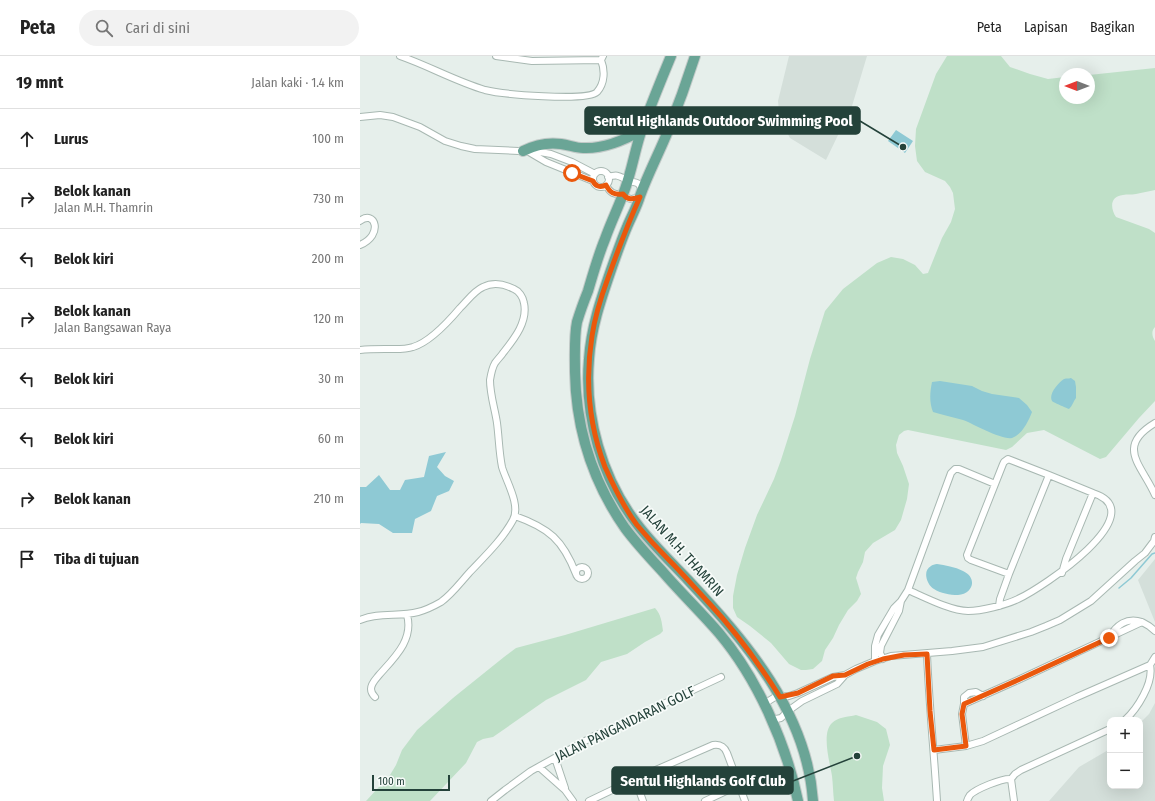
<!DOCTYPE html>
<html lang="id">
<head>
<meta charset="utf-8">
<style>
	:root { --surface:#fff; --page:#f2f2f2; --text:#222; --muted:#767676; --line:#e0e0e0 }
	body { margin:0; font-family:"Fira Sans Condensed",sans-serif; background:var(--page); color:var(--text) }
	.controls { position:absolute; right:12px; bottom:12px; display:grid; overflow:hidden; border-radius:8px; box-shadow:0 4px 16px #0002 }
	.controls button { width:36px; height:36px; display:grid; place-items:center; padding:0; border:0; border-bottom:1px solid var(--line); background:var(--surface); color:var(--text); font:20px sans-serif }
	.compass { position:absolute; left:699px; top:12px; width:36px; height:36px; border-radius:50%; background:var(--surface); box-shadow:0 4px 16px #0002; rotate:270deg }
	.scale { position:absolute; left:12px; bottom:10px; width:78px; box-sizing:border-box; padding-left:4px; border:2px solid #24423a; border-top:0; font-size:11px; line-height:14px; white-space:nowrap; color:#24423a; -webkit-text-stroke:3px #f7fbf9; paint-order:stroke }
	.stop { position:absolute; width:12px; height:12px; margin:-9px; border:3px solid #ea580c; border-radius:50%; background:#fff }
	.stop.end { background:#ea580c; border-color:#fff; box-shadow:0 1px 4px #0008 }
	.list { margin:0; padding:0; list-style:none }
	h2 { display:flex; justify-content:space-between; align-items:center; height:52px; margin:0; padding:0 16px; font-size:17px }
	h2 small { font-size:13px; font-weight:400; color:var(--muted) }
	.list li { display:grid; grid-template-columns:26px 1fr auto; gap:12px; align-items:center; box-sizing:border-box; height:60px; padding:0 16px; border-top:1px solid var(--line) }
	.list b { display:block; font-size:15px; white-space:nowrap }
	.list p { margin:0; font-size:13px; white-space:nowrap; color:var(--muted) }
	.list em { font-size:13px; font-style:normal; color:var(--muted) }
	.icon { flex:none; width:22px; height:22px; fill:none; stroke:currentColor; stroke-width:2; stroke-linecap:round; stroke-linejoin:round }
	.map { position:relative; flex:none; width:795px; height:745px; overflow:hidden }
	header { display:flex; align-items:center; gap:24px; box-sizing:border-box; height:56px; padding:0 20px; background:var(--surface); border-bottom:1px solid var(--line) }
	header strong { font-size:19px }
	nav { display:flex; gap:22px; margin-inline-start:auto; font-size:14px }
	.search { width:280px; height:36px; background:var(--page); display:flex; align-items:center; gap:10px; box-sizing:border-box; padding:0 14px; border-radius:22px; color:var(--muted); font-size:15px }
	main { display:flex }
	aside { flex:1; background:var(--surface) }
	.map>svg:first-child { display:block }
	.built { fill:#d4dfda }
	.green { fill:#bfe0c8 }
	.water { fill:#8ec9d4 }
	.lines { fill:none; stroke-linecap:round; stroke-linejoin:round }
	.stream { stroke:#8ec9d4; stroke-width:1.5 }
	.minor-casing { stroke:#a8b8b2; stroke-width:8 }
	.primary-casing { stroke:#c2cac8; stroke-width:12 }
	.minor { stroke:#fff; stroke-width:6 }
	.primary { stroke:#6aa596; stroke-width:10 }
	.route { stroke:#ea580c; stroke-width:5 }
	.labels { text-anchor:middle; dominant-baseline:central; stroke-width:3.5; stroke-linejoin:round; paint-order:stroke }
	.street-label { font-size:14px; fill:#24423a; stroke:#f7fbf9 }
	.leader { fill:none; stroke:#24423a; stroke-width:1.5 }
	.callout-dot { fill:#24423a; stroke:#f7fbf9; stroke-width:1.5 }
	.callout { fill:#24423a; stroke:#24423a; stroke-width:1.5 }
	.callout-label { font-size:15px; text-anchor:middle; font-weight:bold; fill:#fff }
</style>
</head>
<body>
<header>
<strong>Peta</strong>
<div class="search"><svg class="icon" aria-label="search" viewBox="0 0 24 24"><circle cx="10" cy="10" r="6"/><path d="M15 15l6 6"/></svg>Cari di sini</div>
<nav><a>Peta</a><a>Lapisan</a><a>Bagikan</a></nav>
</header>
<main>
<aside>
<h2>19 mnt<small>Jalan kaki · 1.4 km</small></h2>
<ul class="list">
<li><svg class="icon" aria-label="ahead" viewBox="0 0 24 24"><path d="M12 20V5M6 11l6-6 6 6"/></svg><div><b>Lurus</b></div><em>100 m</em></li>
<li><svg class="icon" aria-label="right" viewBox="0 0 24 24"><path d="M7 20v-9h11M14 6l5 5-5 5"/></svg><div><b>Belok kanan</b><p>Jalan M.H. Thamrin</p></div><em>730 m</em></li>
<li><svg class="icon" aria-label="left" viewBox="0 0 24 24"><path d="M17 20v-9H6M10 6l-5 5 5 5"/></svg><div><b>Belok kiri</b></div><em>200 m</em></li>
<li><svg class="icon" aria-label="right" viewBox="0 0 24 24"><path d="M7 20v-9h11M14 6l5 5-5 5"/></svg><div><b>Belok kanan</b><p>Jalan Bangsawan Raya</p></div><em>120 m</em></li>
<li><svg class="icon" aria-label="left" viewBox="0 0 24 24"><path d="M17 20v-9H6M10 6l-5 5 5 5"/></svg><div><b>Belok kiri</b></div><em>30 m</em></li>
<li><svg class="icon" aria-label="left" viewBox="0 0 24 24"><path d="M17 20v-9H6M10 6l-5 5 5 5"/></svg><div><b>Belok kiri</b></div><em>60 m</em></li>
<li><svg class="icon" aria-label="right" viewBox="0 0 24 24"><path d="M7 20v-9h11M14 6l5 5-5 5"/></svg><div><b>Belok kanan</b></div><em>210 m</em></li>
<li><svg class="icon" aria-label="arrive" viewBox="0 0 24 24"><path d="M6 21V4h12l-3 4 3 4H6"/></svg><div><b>Tiba di tujuan</b></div></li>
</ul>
</aside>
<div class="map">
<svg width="795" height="745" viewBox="0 0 795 745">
	<rect width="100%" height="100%" fill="#e6efeb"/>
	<!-- built -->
	<path class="built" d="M429 0H507L492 50 466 104 430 82 420 64 418 45Z
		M795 503V566L778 524Z
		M795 647V745H689L719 711 750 693V730H780V667L789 658Z"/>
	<!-- green -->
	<path class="green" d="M587 0H641L650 11 670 18 688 23 705 21V42H729V19L795 12V134C789 135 782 137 776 138 771 139 767 138 763 139 750 140 750 152 756 161L789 173 795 177V271C791 275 792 280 795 285V345L779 362 746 401 740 403 684 374 667 377 652 391 646 394 548 374 544 375 539 379 536 389 537 397 543 410 549 428 547 443 541 464 535 474 513 487 505 496 503 506 498 516 496 522 501 538 497 545 488 554 479 569 473 582 465 594 462 605 453 613 446 614H441L429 608 411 587 390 570 377 561 373 552V540L377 519 385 492 397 459 414 423 421 404 435 360 450 303 465 255 483 233 517 207 531 201 543 203 555 209 563 218 568 217 582 182 591 166 595 153 593 137 590 131 585 125 565 116 557 105 555 90 556 73 576 18Z
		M295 552C301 558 302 567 303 575L300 578 285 586 267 598 241 606 226 624 186 644 133 681 123 683 117 686 106 707 70 745H6L30 719 36 709 42 694 57 674 93 642 144 601 156 592 205 579Z
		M496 659 517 666 526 673 530 689 523 710 522 732 524 745H474C473 737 473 728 472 720 470 707 461 677 472 667 478 661 488 661 496 659Z"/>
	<!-- water -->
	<path class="water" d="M536 74 553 85 545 97 528 85Z
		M711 322 715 325 716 331V342C713 346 713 349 709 353 707 352 692 346 692 345 688 338 699 326 704 323 707 322 708 323 711 322Z
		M580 325 612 330 622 335 632 338 659 342 667 349 672 356C669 364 662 379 652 382 641 384 614 368 603 364 593 361 582 359 573 356 569 346 570 336 572 326Z
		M86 396 77 411 85 420 94 425 89 435 77 440 71 455 55 463 52 477H33L19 468 1 467 0 468V431H6L19 419 30 434H40L45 424 64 421 69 400Z
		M577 508C585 509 595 511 603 515 618 522 613 538 598 539 590 539 580 537 574 533 567 529 562 515 571 510 572 509 575 508 577 508Z"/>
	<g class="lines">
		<!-- stream -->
		<path class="stream" d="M759 532 771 522 792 498 795 497"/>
		<defs>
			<path id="minor" d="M40 0C69 10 95 25 125 34 141 38 227 46 237 36 245 27 245 14 241 4L243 0
				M136 0 172 5 241 4
				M0 61 20 59 33 61 60 71 85 85 101 90 115 93 180 96 191 98 212 106 235 118
				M169 96 186 106 233 125
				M233 123a8 8 0 1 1 16 0a8 8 0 1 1-16 0Z
				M248 121C258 118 259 120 267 124 274 128 278 123 282 134
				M246 129C250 137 254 139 263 138 268 145 273 143 280 141
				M0 165C15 153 24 179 0 189
				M0 294C8 293 17 293 25 293 34 293 44 294 53 291 70 286 89 265 100 252 108 244 114 235 123 231 133 226 144 228 154 233 159 235 163 241 164 247 168 266 154 283 143 297 141 300 138 303 135 307 132 312 131 318 130 324 130 339 135 353 137 367 139 382 139 396 142 411 146 425 161 449 153 464 142 484 125 500 109 517 100 527 92 538 81 546 74 550 66 554 58 556 39 561 19 556 0 564
				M795 367C755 391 782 409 795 439
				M689 419 733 437
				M155 460C189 472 203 484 216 518
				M216 517a6 6 0 1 1 12 0a6 6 0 1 1-12 0Z
				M548 534C564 541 591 555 608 555 621 555 646 549 658 543 682 532 795 457 733 437L706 503 702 517
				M639 550 640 543 649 518 689 419 648 403 644 406 643 408 607 499 608 502 611 504 649 518
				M749 582C756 569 767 561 782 566
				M567 598C569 647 574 696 577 745
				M523 603 520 597 521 590 539 555 541 545 548 534 591 417 595 413H599L635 428
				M515 605V590L518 579 534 552 541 545
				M623 640 616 636 609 637 604 641V648L658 624 782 566 789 570 795 575
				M15 641C13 639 11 636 11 633 11 627 16 623 19 619 34 602 54 584 47 559
				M404 648 415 641 429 640 438 637 473 621 485 619
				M604 648 602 658 606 690
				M411 664 421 662 428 655 442 645 477 628 485 619 496 613 515 605 531 600 592 595 623 591 671 576 686 570 700 564 731 545 775 505 785 497 794 485 795 481
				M765 664C777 653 794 627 790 609
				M574 694 606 690 623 685 717 641 790 609 795 601
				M195 702 205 732
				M179 711 205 734 213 745
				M275 723 283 745
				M651 723 655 718 661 714 750 673
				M131 745 145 734 171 715 234 680 275 663 299 650 361 621
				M229 745 275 723 353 689C360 688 364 690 367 697L385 745
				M345 745 379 729
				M607 745C608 742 608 742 610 739 616 733 642 722 651 723L654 745"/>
			<path id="primary" d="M311 0C301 24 291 49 282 73 275 93 272 114 265 133 259 150 251 166 245 183 238 200 233 218 228 235 224 245 220 256 217 266 214 280 215 301 215 316 216 372 233 426 265 472 276 487 290 502 303 516 321 537 341 556 359 577 397 622 426 687 438 745
				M335 0C327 25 318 50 308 75 299 97 288 118 280 140 277 151 271 161 267 171 261 185 256 200 251 214 241 243 231 272 229 303 224 360 242 423 277 468 292 488 311 506 328 524 386 586 447 656 453 745
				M163 95C175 89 187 86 201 88 209 89 216 92 223 92 244 93 263 85 282 74"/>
		</defs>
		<!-- minor casing -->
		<use href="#minor" class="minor-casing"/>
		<!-- primary casing -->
		<use href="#primary" class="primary-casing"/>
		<!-- minor -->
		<use href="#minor" class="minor"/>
		<!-- primary -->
		<use href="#primary" class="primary"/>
	</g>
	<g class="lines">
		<!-- route -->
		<path class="route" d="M212 117 233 125C235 130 240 132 246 129 250 137 254 139 263 138 268 145 273 143 280 141 268 167 258 194 248 222 241 241 235 260 232 280 225 324 229 369 245 411 254 431 264 452 277 469 287 481 297 492 308 503 322 517 335 532 349 547 377 577 398 606 420 641L438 637 473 620 485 619 508 608 523 603 544 599 567 598 570 655 574 694 606 690 602 658 604 648 658 624 749 582"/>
	</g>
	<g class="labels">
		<!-- street labels -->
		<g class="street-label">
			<text transform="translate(322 495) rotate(48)">JALAN M.H. THAMRIN</text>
			<text transform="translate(265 668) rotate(-26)">JALAN PANGANDARAN GOLF</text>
		</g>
	</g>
	<!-- callouts -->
	<path class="leader" d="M543 91L500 65M497 700L433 725"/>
	<g class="callout-dot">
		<circle cx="543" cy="91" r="4"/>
		<circle cx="497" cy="700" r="4"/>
	</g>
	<g class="callout">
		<rect x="225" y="51" width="275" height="27" rx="4"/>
		<rect x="252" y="711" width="181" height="27" rx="4"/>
	</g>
	<g class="callout-label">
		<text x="363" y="70">Sentul Highlands Outdoor Swimming Pool</text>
		<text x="343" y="730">Sentul Highlands Golf Club</text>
	</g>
</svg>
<div class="controls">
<button>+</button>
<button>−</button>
</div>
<svg class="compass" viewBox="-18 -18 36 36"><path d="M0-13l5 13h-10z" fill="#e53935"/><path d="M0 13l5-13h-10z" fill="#767676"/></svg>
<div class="scale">100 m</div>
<div class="stop" style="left:212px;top:117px"></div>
<div class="stop end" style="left:749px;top:582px"></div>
</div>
</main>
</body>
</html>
